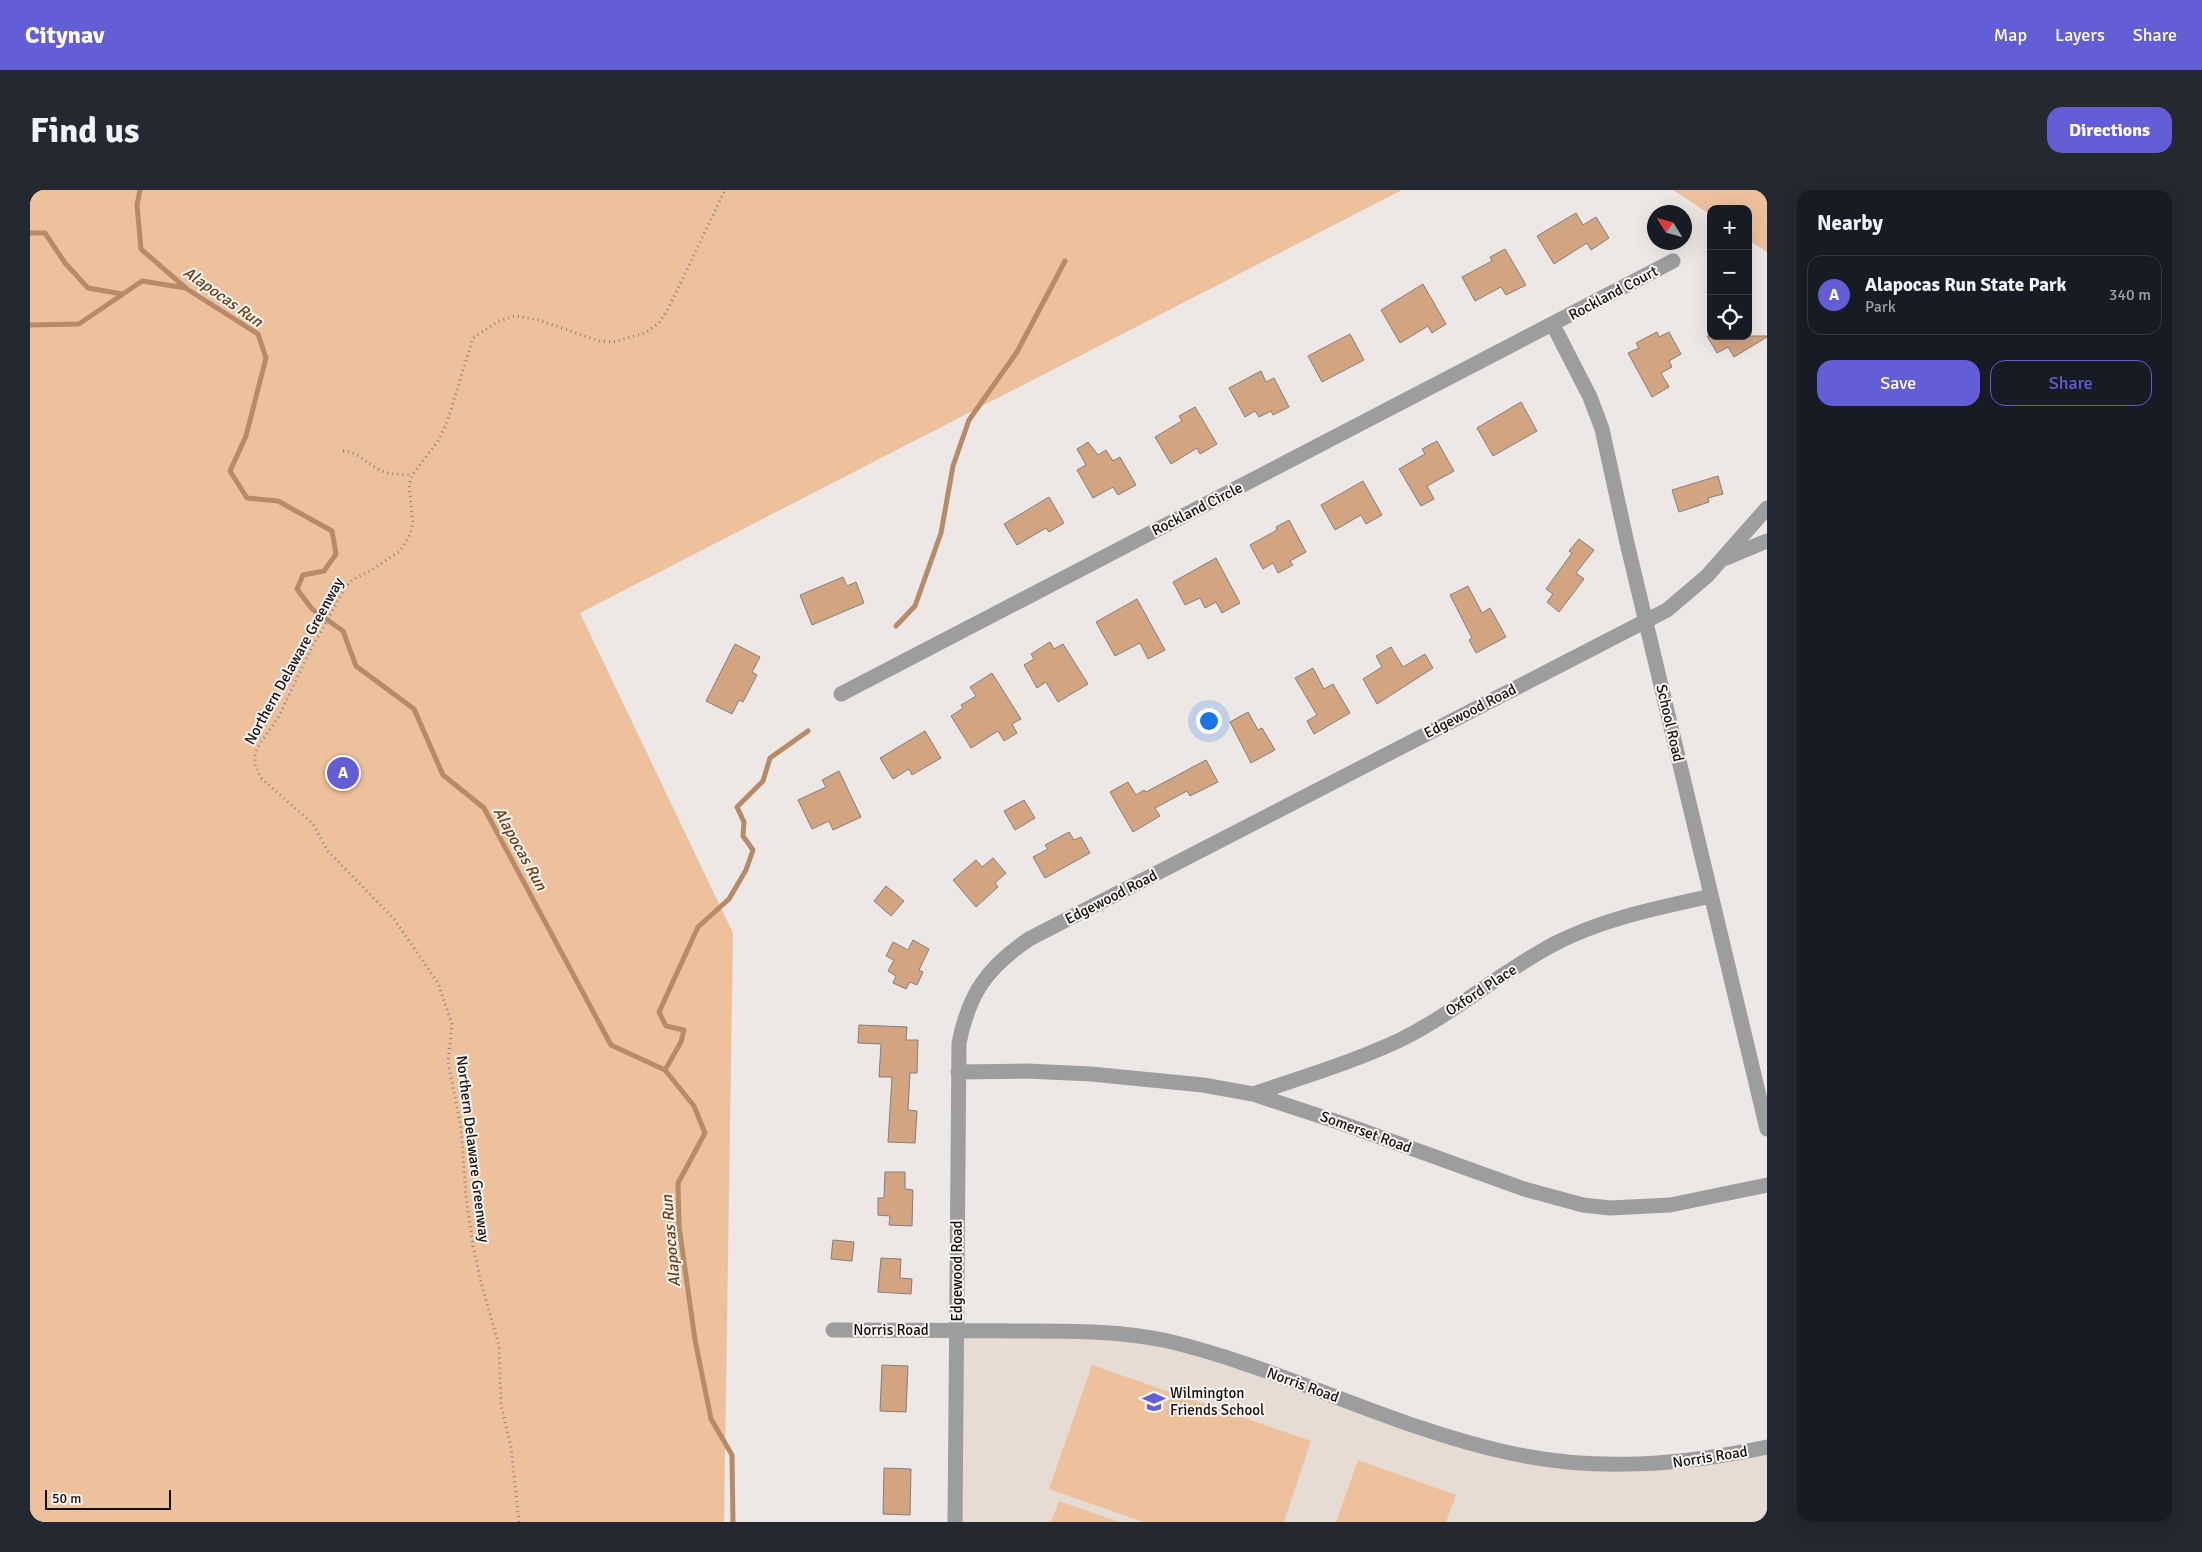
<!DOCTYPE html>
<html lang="en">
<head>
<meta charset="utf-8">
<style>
	:root { --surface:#171b24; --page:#242831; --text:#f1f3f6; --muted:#9ea1a6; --line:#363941; --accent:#635dd6 }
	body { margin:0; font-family:Signika,sans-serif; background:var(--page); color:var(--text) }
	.controls { position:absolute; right:15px; top:15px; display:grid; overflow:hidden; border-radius:10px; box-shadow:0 5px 20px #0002 }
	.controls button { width:45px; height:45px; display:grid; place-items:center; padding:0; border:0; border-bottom:1px solid var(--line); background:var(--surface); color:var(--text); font:25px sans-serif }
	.compass { position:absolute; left:1617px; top:15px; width:45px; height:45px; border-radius:50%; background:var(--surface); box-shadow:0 5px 20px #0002; rotate:307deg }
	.scale { position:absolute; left:15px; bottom:12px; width:126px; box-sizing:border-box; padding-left:5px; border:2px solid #12100f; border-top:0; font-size:14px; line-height:18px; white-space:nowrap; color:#12100f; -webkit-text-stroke:4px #faf5f2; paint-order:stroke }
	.you { position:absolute; left:1178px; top:530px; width:18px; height:18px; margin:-12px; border:4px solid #fff; border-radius:50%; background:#1a73e8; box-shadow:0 0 0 8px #1a73e833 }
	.badge { display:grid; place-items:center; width:32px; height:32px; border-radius:50%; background:var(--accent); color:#fff; font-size:16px; font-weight:700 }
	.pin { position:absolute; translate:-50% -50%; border:2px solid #fff; box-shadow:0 1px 5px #0006 }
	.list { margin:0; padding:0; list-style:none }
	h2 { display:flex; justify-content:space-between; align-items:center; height:65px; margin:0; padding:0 20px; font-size:21px }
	h2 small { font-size:16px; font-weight:400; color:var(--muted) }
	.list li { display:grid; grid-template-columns:32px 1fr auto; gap:15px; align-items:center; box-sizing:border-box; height:80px; margin:0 10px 10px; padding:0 10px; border:1px solid var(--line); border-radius:15px }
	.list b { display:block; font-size:19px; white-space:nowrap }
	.list p { margin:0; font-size:16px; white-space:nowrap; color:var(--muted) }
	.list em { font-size:16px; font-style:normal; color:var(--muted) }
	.actions { display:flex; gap:10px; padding:15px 20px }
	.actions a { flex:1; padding:11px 0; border:1px solid var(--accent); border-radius:15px; text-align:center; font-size:18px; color:var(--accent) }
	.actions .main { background:var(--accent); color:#fff }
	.icon { flex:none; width:28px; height:28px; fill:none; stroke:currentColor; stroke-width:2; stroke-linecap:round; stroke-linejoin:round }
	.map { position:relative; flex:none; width:1737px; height:1332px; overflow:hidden; border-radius:15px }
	header { display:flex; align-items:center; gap:30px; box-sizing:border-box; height:70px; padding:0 25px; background:var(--accent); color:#fff }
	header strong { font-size:24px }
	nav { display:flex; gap:28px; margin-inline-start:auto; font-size:18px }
	.intro { display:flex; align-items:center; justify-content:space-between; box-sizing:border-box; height:120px; padding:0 30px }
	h1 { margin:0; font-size:35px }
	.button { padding:12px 22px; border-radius:15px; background:var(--accent); color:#fff; font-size:18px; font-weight:700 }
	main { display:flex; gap:30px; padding:0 30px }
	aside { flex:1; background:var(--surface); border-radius:15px; box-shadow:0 5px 20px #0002 }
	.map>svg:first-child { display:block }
	.built { fill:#e7dcd3 }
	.green { fill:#eec19d }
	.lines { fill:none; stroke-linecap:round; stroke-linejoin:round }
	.stream { stroke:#b78b68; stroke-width:5 }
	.building { fill:#d2a480; stroke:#837f7c }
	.path { stroke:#878381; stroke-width:3; stroke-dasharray:1 4; stroke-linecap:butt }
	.minor { stroke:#9d9d9f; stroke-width:15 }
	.labels { text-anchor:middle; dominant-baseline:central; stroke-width:4; stroke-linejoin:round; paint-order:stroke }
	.street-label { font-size:15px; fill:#12100f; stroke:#faf5f2 }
	.poi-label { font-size:15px; fill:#12100f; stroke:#faf5f2; text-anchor:start }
	.water-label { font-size:16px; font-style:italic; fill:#693d14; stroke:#faf5f2 }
</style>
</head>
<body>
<header>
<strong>Citynav</strong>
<nav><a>Map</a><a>Layers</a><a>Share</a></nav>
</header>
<div class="intro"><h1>Find us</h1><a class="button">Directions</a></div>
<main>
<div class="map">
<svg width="1737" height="1332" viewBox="0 0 1737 1332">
	<rect width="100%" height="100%" fill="#ede8e5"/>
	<!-- built -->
	<path class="built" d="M927 1140 1107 1146 1424 1249 1570 1274 1737 1257V1332H925Z"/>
	<!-- green -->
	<path class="green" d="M0 0H1372L550 423 703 743 694 1332H0Z
		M1643 0H1737V62L1718 50V19H1681V25Z
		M1062 1175 1281 1251 1254 1332H1113L1019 1299Z
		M1328 1270 1426 1305 1416 1332H1306Z
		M1029 1311 1089 1332H1021Z"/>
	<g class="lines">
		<!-- stream -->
		<path class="stream" d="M110 0 107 15 111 59 157 99 228 144 236 168 216 246 200 281 217 308 248 311 302 341 306 364 294 381 273 385 267 399 282 419 313 441 326 476 384 519 413 585 454 618 581 855 635 880 664 916 675 943 648 993 649 1036 665 1150 681 1229 702 1265 703 1332
			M0 43H15L35 73 58 98 92 104
			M0 135 49 134 112 91 156 98
			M866 436 885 416 911 343 923 276 939 230 987 162 1035 71
			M635 880 651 852 654 840 636 836 629 822 668 737 699 709 716 680 723 660 713 646 714 632 707 617 733 591 740 568 778 541"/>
	</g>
	<!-- building -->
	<path class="building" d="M1546 23 1553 35 1566 27 1579 48 1561 60 1557 53 1524 74 1507 46Z
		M1475 59 1496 95 1476 105 1471 97 1445 111 1432 87 1462 71 1460 67Z
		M1393 94 1416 134 1402 143 1398 136 1370 153 1351 120Z
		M1627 142 1629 147 1639 142 1651 164 1639 171 1642 177 1631 183 1639 197 1622 207 1598 163 1609 158 1606 153Z
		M1320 144 1334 170 1292 192 1278 166Z
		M1677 146H1737V147L1704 167 1698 157 1687 163Z
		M1231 181 1236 192 1244 188 1259 217 1243 225 1241 221 1229 227 1225 221 1215 227 1199 198Z
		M1491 212 1507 241 1463 266 1447 238Z
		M1165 217 1187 254 1170 264 1167 258 1141 274 1125 247 1152 231 1149 226Z
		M1407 251 1424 281 1397 296 1404 309 1391 316 1369 279 1395 264 1392 259Z
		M1058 252 1068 265 1076 260 1083 271 1090 267 1106 295 1088 305 1083 297 1063 308 1047 280 1056 275 1047 259Z
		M1688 286 1693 304 1678 308 1679 312 1649 322 1642 300Z
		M1333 291 1352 325 1336 334 1331 325 1305 340 1291 315Z
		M1019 307 1034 333 1019 342 1016 338 987 355 974 334Z
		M1259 330 1276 362 1260 371 1263 375 1248 383 1243 373 1233 379 1220 355 1247 340 1246 337Z
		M1549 349 1564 360 1546 383 1554 389 1529 422 1517 412 1523 404 1516 399 1542 363 1539 361Z
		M1186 368 1210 413 1192 423 1186 412 1175 418 1170 408 1155 415 1143 392Z
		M813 387 817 396 826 392 834 413 782 435 770 405Z
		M1438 396 1452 423 1460 418 1476 447 1446 463 1439 450 1442 448 1420 405Z
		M1107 409 1135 460 1118 469 1110 453 1085 466 1066 432Z
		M1020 452 1024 459 1033 454 1058 494 1028 512 1016 492 1007 498 994 475 1004 469 1001 464Z
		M705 454 730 467 722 482 727 485 713 512 709 510 702 524 676 511Z
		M1361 457 1373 477 1395 464 1403 478 1347 514 1333 489 1352 477 1346 466Z
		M1283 478 1294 499 1303 494 1320 523 1284 544 1277 531 1287 525 1265 488Z
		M962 483 991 529 982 534 987 543 974 551 968 541 941 558 921 526 933 518 931 515 946 506 940 497Z
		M1218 522 1228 540 1232 538 1245 560 1221 573 1200 532Z
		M895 541 911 568 882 585 879 579 863 589 850 568Z
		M1176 570 1188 592 1160 606 1157 601 1125 618 1130 626 1103 642 1080 602 1098 592 1106 605 1114 600 1116 602Z
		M809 581 831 627 803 640 799 631 782 639 768 610 796 597 792 590Z
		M994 610 1005 628 985 640 974 621Z
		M1039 642 1044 650 1051 647 1060 663 1015 688 1003 667 1018 659 1015 655Z
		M963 668 976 683 965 693 968 697 946 717 923 690 946 670 952 677Z
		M856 696 874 711 861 726 844 711Z
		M883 750 899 759 889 780 893 782 887 795 880 792 876 799 863 793 866 786 858 781 864 770 856 766 863 752 878 760Z
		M829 835 877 837 876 850H888L887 883H880L878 920 887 921 885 953 858 952 862 887H849L851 854 828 853Z
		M855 982H875V999L883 1000 882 1036 859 1035 860 1026 848 1025V1008H854Z
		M803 1050 824 1052 822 1071 801 1069Z
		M851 1068 871 1069 870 1088 882 1089 881 1104 848 1102Z
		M852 1175 878 1176 876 1222 850 1221Z
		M854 1278 881 1279 880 1325 853 1324Z"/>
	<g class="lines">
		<!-- path -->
		<path class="path" d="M313 261C329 261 340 278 355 282 363 285 374 284 382 285
			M489 1332 481 1257 471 1215 469 1156 450 1088 443 1056 436 1006 431 938 418 872 422 834 408 793 364 729 297 660 283 634 231 588 225 576V564L229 555 248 528 279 463 315 398 322 390 340 381 370 361 379 347 383 333 379 295 382 285 409 250 418 229 443 148 467 132 485 126 509 130 569 151 583 152 615 143 629 133 639 117 695 0"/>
		<!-- minor -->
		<path class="minor" d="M1523 135 1560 207 1572 239 1597 353 1737 939
			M1696 368 1737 351
			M811 504 1643 71
			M928 882 997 881 1061 884 1173 895 1223 904 1314 934 1494 999 1553 1015 1580 1018 1640 1015 1737 995
			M1223 904C1272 887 1324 872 1372 849 1426 822 1472 781 1526 753 1575 728 1628 718 1681 706
			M803 1140C864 1140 925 1140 985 1141 1036 1141 1088 1140 1138 1151 1255 1179 1363 1238 1480 1263 1566 1282 1652 1275 1737 1257
			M925 1332 929 853C939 803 957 778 999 749L1637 420 1677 386 1737 318"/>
	</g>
	<!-- icons -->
	<defs>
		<symbol id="school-bare" viewBox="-9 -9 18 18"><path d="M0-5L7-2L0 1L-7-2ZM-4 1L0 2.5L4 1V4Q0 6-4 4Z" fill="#635dd6" stroke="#faf5f2" stroke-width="2.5" paint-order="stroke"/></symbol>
	</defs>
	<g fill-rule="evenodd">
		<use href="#school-bare" x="1108" y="1196" width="32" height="32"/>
	</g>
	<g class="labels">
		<!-- street labels -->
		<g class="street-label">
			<text transform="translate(1583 103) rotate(-28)">Rockland Court</text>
			<text transform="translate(1167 319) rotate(-27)">Rockland Circle</text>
			<text transform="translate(264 471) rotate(-61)">Northern Delaware Greenway</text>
			<text transform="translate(1440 521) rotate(-27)">Edgewood Road</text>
			<text transform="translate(1640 533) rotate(77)">School Road</text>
			<text transform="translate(1081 707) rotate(-27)">Edgewood Road</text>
			<text transform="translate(1451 800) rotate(-33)">Oxford Place</text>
			<text transform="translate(1336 942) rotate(20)">Somerset Road</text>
			<text transform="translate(443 959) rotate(83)">Northern Delaware Greenway</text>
			<text transform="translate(927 1081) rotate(-90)">Edgewood Road</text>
			<text x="861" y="1140">Norris Road</text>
			<text transform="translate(1273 1195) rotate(20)">Norris Road</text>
			<text transform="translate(1680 1267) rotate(-9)">Norris Road</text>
		</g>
		<!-- poi labels -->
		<g class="poi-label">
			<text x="1140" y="1203">Wilmington<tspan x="1140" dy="17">Friends School</tspan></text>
		</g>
		<!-- water labels -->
		<g class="water-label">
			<text transform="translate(193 107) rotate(35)">Alapocas Run</text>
			<text transform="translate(490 659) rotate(61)">Alapocas Run</text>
			<text transform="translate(641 1051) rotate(-95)">Alapocas Run</text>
		</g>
	</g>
</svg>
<div class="controls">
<button>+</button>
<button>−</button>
<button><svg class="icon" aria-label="locate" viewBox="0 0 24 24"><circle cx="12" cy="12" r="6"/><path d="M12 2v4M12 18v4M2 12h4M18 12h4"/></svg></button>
</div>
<svg class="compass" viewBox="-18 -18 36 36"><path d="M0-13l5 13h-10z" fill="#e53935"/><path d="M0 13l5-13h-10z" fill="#9ea1a6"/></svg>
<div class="scale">50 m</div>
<div class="you"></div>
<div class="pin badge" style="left:313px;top:583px">A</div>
</div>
<aside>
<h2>Nearby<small></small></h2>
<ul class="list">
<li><span class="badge">A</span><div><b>Alapocas Run State Park</b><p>Park</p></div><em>340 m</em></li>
</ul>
<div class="actions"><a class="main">Save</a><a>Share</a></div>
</aside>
</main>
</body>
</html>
